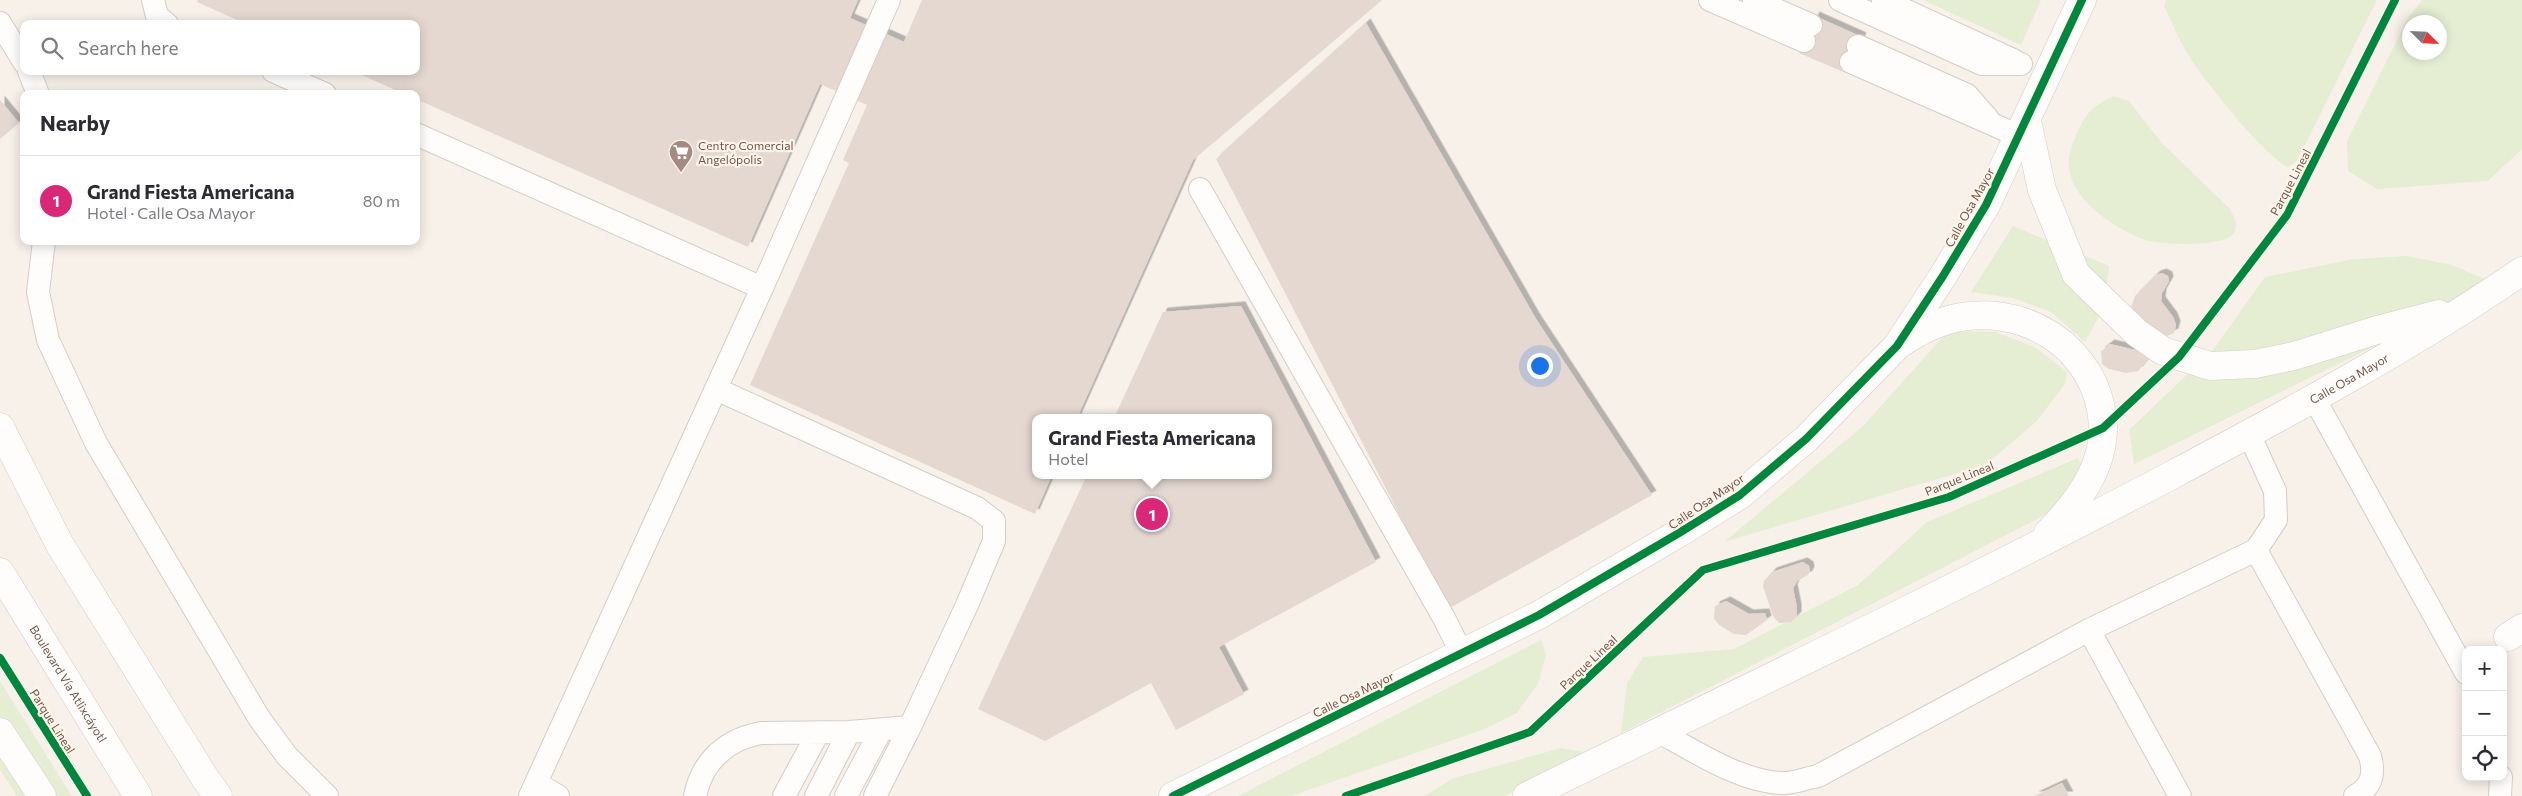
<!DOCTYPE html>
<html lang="en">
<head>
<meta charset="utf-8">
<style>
	:root { --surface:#fff; --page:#f2f2f3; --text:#2b2b33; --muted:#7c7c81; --line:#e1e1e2; --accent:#db2777 }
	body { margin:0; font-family:Commissioner,sans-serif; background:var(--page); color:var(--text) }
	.controls { position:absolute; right:15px; bottom:15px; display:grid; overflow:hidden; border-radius:10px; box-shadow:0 2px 12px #0003 }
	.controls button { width:45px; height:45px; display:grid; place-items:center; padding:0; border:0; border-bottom:1px solid var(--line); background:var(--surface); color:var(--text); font:25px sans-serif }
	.compass { position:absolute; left:2402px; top:15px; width:45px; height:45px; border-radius:50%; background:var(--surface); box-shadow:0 2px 12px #0003; rotate:114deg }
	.you { position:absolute; left:1539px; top:365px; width:18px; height:18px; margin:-12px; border:4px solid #fff; border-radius:50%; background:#1a73e8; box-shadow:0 0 0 8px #1a73e833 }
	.badge { display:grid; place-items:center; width:32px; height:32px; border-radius:50%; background:var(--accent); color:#fff; font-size:16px; font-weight:700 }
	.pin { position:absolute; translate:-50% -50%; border:2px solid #fff; box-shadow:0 1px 5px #0006 }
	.popup { position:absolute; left:1032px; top:414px; width:240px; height:65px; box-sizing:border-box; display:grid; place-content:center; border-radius:10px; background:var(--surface); filter:drop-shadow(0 1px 4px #0005); font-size:16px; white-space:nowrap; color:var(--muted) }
	.popup b { font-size:19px; color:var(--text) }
	.popup::after { content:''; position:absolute; left:50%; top:100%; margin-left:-10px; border:10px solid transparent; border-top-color:var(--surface) }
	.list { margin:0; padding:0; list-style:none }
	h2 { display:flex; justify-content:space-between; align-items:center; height:65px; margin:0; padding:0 20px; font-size:21px }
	h2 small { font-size:16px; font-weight:400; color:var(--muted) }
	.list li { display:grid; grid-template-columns:32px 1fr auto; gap:15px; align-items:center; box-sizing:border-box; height:90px; padding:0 20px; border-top:1px solid var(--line) }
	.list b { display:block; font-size:19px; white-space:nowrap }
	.list p { margin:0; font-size:16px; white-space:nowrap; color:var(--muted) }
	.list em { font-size:16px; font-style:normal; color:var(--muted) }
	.icon { flex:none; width:28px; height:28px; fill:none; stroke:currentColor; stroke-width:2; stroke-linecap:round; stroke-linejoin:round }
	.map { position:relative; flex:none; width:2522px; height:796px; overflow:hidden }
	.search { position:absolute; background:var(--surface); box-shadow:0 2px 12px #0003; left:20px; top:20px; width:400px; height:55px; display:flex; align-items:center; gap:12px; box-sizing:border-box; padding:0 18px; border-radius:10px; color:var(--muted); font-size:19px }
	.panel { position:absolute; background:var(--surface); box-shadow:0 2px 12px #0003; left:20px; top:90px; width:400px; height:155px; border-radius:10px }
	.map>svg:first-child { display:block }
	.green { fill:#e5eed3; fill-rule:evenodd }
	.building { fill:#e4d8d1; filter:url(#shadow) }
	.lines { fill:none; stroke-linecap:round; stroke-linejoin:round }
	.service-casing { stroke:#d6ccc6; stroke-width:24 }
	.minor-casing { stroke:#d6ccc6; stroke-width:29 }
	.tertiary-casing { stroke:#d6ccc6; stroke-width:29 }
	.secondary-casing { stroke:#d6ccc6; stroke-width:29 }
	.service { stroke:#fefdfc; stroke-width:22 }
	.minor { stroke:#fefdfc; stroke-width:28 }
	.tertiary { stroke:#fefdfc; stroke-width:28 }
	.secondary { stroke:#fefdfc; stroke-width:28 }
	.cycleway-casing { stroke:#fff5eb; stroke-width:11 }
	.cycleway { stroke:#00873e; stroke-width:8 }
	.labels { text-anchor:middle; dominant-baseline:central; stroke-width:4.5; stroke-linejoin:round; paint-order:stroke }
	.poi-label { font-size:12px; fill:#775448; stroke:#fff5eb; text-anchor:start }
	.street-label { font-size:12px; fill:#775448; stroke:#fff5eb }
</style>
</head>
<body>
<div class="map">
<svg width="2522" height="796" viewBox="0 0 2522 796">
	<defs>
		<filter id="shadow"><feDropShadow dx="4.5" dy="-4.5" stdDeviation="0" flood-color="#0004"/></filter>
	</defs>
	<rect width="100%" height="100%" fill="#f7f1ea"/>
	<!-- green -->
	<path class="green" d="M1923 0H2041L2021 45Z
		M2166 0H2377L2297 161 2288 167C2264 156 2206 82 2190 58 2180 42 2172 23 2164 6Z
		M2422 0H2522V149L2488 181 2377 189 2348 171 2347 141 2408 18ZM2410 22H2440V52H2410Z
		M2114 96 2129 101 2161 142 2229 208C2233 215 2239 224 2234 233 2225 248 2157 245 2142 239 2106 224 2055 189 2072 146 2083 118 2087 108 2114 96Z
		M2013 226 2109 266 2104 307 2085 342 2051 312 2013 298 1971 292Z
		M2407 256 2452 265 2487 280 2387 340 2134 464 2129 430 2213 350 2265 277 2354 259Z
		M1948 331 1995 332 2035 347 2067 372 2065 384 2036 422 1985 465 1724 542 1863 426Z
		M2078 458 2082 465 2066 500 2053 511 1621 733 1627 683 1643 657 1734 649 1858 585 1927 522Z
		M1541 640 1546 654 1538 684 1517 713 1485 729 1291 796H1238Z
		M0 681 72 796H17L0 770Z
		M1561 748 1589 753 1504 796H1424L1454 778Z"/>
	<!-- building -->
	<path class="building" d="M198 0H858L850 18 904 42 922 0H1382L1193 160 1077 418H1036V475H1052L1035 514 750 385 849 163 843 160 867 105 820 84 748 247 416 99V94H404L353 71H416V24H246L197 2Z
		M1815 16 1862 37 1846 73 1799 53Z
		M1366 23 1536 319 1652 495 1448 609 1216 159Z
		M0 100 19 123 0 139Z
		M2162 273 2168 276 2169 281 2162 293 2161 301 2173 317 2176 325 2174 333 2162 338 2131 307 2135 296 2156 275Z
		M1241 306 1376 562 1219 647 1244 694 1176 730 1151 683 1045 741 978 709 1087 475H1268V418H1114L1163 312Z
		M2110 344 2135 350 2146 344 2153 353 2138 371 2126 373 2109 369 2102 364 2101 351Z
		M1803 562 1809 566 1810 571 1808 575 1797 581 1793 588 1797 608V616L1791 622 1779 623 1773 616 1763 586 1764 581 1772 572Z
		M1726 601 1749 614 1765 613 1767 620 1746 635 1734 634 1719 625 1714 618 1715 606Z
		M2062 783 2069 796H2034Z"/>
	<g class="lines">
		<defs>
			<path id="service" d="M153 0 157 16 167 24
				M1710 0 1804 41
				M1754 0 1811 25
				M1840 0 1982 64H2021
				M1883 0 2015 61
				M0 23 24 62
				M1858 46 1967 95 1988 119
				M1851 62 2019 136
				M29 71 38 94
				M273 71 325 94
				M416 134 762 288 530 796
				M1200 189 1444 618 1462 654
				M44 241 38 292 48 340 96 443 259 718 287 756 327 796
				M762 288 889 0
				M716 389 977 508 994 521V541L967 605 910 727 875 796
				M2314 398 2466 673
				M2256 550 2370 756C2375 774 2372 787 2355 796
				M2089 630 2180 796
				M1661 733C1696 752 1743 783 1784 783 1795 783 1807 778 1818 776L2089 630 2256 550 2276 520 2275 491 2249 434
				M536 783 558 796
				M695 796C702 761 727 739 761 733L849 732 910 727
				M784 796 818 733
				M816 796 849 732
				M846 796 881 730
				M2500 796 2501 777"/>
			<path id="minor" d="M2508 637 2522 628"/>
			<g id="tertiary">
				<path d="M2027 121 2042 190 2076 274 2137 333 2163 351 2210 366 2255 364 2294 356 2377 330 2439 314"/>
				<path d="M1901 343C1915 334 1929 326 1945 321 2020 298 2100 347 2103 427 2104 468 2075 506 2048 533"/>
				<path d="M1173 796 1539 615 1679 533 1740 495 1806 439 1897 346 1943 276 1986 205 2082 0"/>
				<path id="s1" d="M1527 796C1742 691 1958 588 2170 476 2290 412 2410 348 2522 271"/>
			</g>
			<g id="secondary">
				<path d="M0 427 60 545 205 778 218 796"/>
				<path id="s2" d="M0 572 138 796"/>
				<path d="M0 732 42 796"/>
			</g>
		</defs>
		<!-- service casing -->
		<use href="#service" class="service-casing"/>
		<!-- minor casing -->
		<use href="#minor" class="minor-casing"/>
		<!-- tertiary casing -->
		<use href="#tertiary" class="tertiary-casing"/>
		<!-- secondary casing -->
		<use href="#secondary" class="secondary-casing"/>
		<!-- service -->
		<use href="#service" class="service"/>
		<!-- minor -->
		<use href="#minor" class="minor"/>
		<!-- tertiary -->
		<use href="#tertiary" class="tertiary"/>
		<!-- secondary -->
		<use href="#secondary" class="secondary"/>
		<defs>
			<path id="cycleway" d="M0 658 87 796
				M1173 796 1539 615 1679 533 1740 495 1806 439 1897 346 1943 276 1986 205 2082 0
				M1346 796 1530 732 1703 570 1949 497 2103 428 2179 357 2287 215 2395 0"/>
		</defs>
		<!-- cycleway casing -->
		<use href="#cycleway" class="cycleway-casing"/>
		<!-- cycleway -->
		<use href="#cycleway" class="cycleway"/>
	</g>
	<!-- icons -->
	<defs>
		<symbol id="supermarket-pin" viewBox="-11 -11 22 30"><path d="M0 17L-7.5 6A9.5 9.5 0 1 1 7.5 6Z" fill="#a48b81" stroke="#fff5eb"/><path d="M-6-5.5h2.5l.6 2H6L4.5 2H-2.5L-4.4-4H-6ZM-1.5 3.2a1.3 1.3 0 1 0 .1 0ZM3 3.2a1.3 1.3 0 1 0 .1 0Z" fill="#fff"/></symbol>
	</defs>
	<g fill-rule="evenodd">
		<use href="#supermarket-pin" x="667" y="138" width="28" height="38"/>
	</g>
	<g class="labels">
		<!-- poi labels -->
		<g class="poi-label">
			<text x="698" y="145">Centro Comercial<tspan x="698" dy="14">Angelópolis</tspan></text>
		</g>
		<!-- street labels -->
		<g class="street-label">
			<text transform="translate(2290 182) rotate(-62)">Parque Lineal</text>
			<text transform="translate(1969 207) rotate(-61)">Calle Osa Mayor</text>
			<text stroke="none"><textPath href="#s1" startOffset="922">Calle Osa Mayor</textPath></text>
			<text transform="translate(1959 478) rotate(-22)">Parque Lineal</text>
			<text transform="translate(1706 501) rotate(-34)">Calle Osa Mayor</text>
			<text transform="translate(1588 662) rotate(-43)">Parque Lineal</text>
			<text stroke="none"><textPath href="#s2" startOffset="131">Boulevard Vía Atlixcáyotl</textPath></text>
			<text transform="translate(1353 694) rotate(-26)">Calle Osa Mayor</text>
			<text transform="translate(53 721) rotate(58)">Parque Lineal</text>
		</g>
	</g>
</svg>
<div class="controls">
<button>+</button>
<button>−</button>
<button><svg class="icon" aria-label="locate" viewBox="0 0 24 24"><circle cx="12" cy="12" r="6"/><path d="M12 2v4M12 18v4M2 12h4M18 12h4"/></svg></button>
</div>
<svg class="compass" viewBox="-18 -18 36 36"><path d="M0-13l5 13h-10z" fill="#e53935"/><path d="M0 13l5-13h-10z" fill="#7c7c81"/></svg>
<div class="you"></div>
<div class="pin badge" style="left:1152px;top:514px">1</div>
<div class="popup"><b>Grand Fiesta Americana</b>Hotel</div>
<div class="search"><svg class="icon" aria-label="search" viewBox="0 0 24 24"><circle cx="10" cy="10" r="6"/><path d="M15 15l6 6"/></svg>Search here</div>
<section class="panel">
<h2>Nearby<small></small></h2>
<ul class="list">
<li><span class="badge">1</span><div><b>Grand Fiesta Americana</b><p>Hotel · Calle Osa Mayor</p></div><em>80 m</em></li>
</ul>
</section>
</div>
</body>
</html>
